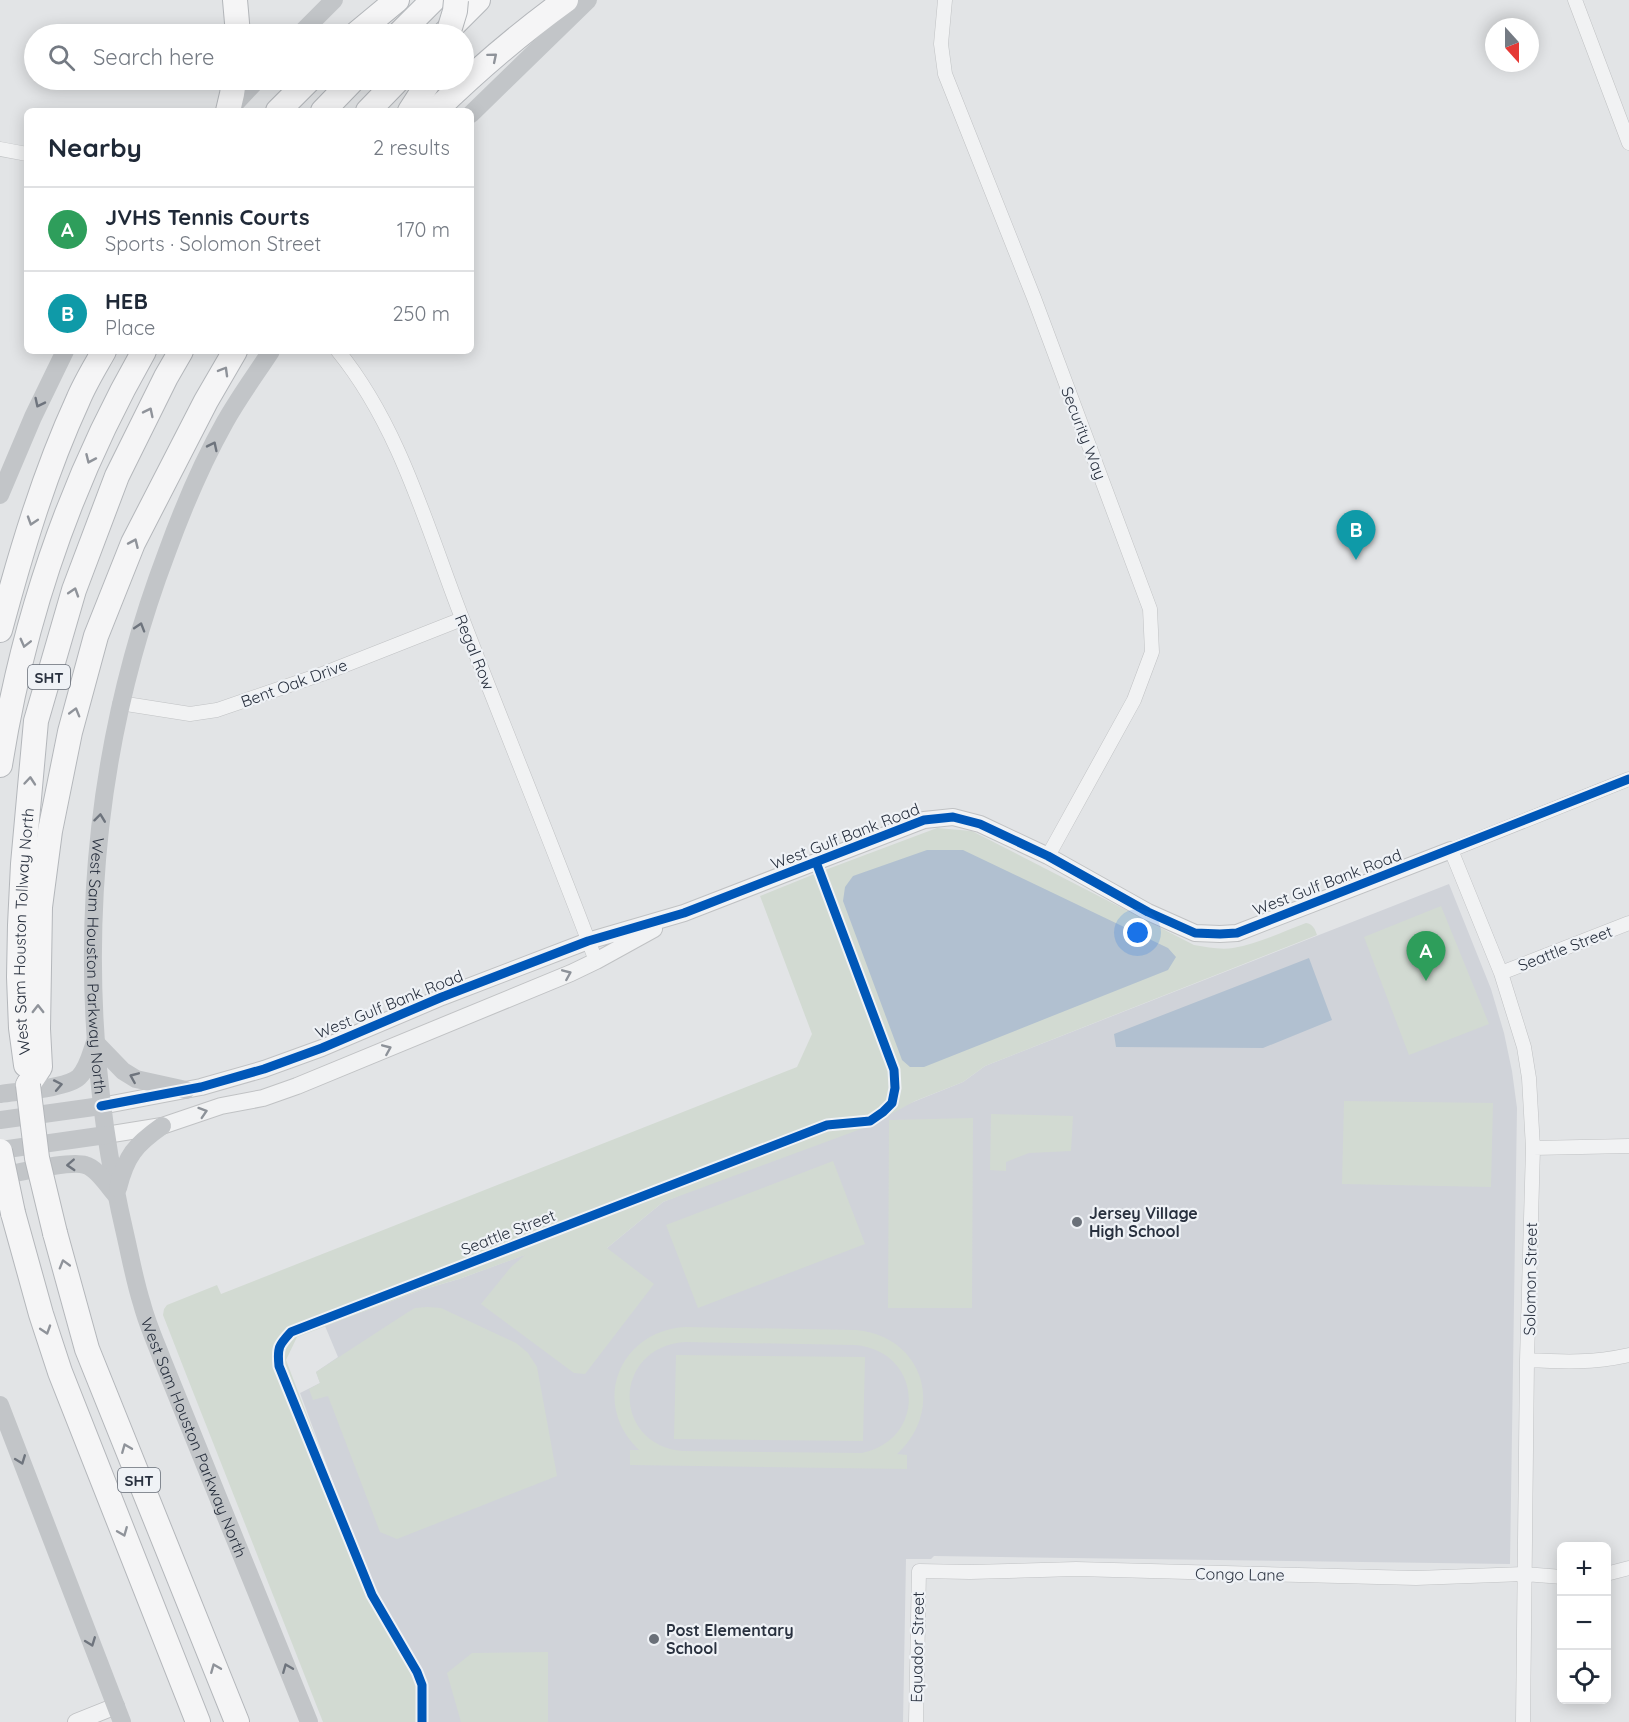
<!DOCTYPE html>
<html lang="en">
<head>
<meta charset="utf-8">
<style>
	:root { --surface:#fff; --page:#f6f6f7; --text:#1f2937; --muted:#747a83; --line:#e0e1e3; --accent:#db2777 }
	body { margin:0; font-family:Quicksand,sans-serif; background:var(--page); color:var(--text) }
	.controls { position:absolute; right:18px; bottom:18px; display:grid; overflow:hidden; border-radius:9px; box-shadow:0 3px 15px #0003 }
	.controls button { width:54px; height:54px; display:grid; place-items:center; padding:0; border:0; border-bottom:2px solid var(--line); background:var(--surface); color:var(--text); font:30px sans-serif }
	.compass { position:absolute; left:1485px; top:18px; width:54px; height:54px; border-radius:50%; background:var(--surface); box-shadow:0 3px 15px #0003; rotate:159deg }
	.you { position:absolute; left:1138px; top:933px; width:21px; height:21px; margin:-15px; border:4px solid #fff; border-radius:50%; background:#1a73e8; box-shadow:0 0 0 9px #1a73e833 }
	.badge { display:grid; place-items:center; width:39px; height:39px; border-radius:50%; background:var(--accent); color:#fff; font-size:20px; font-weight:700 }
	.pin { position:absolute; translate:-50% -50px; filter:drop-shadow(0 2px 3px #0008) }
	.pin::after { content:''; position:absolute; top:32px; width:21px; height:18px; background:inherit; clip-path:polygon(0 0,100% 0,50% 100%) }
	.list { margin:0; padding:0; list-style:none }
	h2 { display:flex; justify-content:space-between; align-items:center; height:78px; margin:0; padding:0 24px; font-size:26px }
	h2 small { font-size:20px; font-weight:400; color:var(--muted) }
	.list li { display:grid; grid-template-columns:39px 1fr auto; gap:18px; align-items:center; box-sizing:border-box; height:84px; padding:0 24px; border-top:2px solid var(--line) }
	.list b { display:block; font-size:22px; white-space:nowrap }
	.list p { margin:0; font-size:20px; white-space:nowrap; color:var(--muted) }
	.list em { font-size:20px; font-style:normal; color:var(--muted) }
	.icon { flex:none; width:33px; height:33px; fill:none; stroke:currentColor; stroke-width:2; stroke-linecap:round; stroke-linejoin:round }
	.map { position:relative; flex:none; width:1629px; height:1722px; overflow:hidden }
	.search { position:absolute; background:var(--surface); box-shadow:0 3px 15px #0003; left:24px; top:24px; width:450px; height:66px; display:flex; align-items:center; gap:15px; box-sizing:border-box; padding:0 21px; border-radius:33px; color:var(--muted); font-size:22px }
	.panel { position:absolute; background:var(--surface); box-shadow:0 3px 15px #0003; left:24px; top:108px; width:450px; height:246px; border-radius:9px }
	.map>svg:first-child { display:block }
	.built { fill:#d0d3d9 }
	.green { fill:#d2dad2; fill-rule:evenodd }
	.water { fill:#b1c0d0 }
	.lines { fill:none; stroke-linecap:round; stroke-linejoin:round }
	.minor-casing { stroke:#c0c2c4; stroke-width:15 }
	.tertiary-casing { stroke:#c0c2c4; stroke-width:18 }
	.motorway-casing { stroke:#b4b7bb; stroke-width:26 }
	.minor { stroke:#f1f2f3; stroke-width:14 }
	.tertiary { stroke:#f1f2f3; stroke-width:16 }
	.secondary { stroke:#c2c5c8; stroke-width:18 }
	.motorway { stroke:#f5f5f6; stroke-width:24 }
	.motorway-bridge-casing { stroke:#b4b7bb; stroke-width:26; stroke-linecap:butt }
	.motorway-bridge { stroke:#f5f5f6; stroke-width:24 }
	.cycleway-casing { stroke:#eff2f6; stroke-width:13 }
	.cycleway { stroke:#0057b8; stroke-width:9 }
	.oneway { stroke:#8f939a }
	.oneway2 { stroke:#6e747d }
	.oneway3 { stroke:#8d9299 }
	.poi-dot { fill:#6a7079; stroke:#eff2f6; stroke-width:2 }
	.labels { text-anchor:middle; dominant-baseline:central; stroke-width:4.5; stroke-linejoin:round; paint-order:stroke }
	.shield { fill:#eff2f6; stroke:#646b76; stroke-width:1.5 }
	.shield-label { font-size:15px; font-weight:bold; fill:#29313f }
	.street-label { font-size:16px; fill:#29313f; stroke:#eff2f6 }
	.poi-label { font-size:16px; font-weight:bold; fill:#29313f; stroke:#eff2f6; text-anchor:start }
</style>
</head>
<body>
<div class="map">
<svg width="1629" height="1722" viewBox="0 0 1629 1722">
	<rect width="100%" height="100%" fill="#e2e4e6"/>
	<!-- built -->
	<path class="built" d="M1449 884 1491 989 1504 1033 1512 1071 1517 1108 1510 1564 934 1556 931 1559H906L903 1722H428L427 1681 380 1597 365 1568 300 1393 320 1383 316 1372 338 1357 325 1326 421 1290 459 1279 543 1248H607L663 1202 963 1082 985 1066Z"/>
	<!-- green -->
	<path class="green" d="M937 828 972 831 1194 945C1207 947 1220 950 1233 948 1258 944 1282 932 1306 923 1313 924 1315 929 1317 935L985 1066 963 1082 915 1101 869 1126 663 1202 607 1248 654 1284 585 1374 574 1373 481 1304 511 1267 525 1255 459 1279 421 1290 297 1337 286 1360 365 1568 380 1597 427 1681 428 1722H323L184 1369 163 1315 164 1309 167 1305 217 1285 221 1294 797 1067 812 1034 760 896 817 873Z
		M1441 906 1489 1024 1409 1055 1364 937Z
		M1344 1101 1493 1103 1491 1187 1342 1184Z
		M991 1114 1073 1116 1071 1151 1029 1153 1006 1162V1171L990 1170Z
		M973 1118 972 1308H888L889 1120Z
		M833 1161 865 1244 698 1308 666 1225Z
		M427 1307 441 1308 516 1343 528 1353 537 1367 557 1476 397 1539 380 1532 328 1396 313 1400 309 1389 320 1383 316 1372 405 1314 415 1308Z
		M685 1327 856 1330C923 1336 946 1409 897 1454L907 1455V1469L630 1465V1450H639C590 1404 619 1331 685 1327ZM685 1342 855 1345C923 1351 928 1439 862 1453L683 1451C611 1445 612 1347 685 1342Z
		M676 1355 865 1357 863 1441 674 1439Z
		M548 1652V1722H461L447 1673 472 1653Z"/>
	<!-- water -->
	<path class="water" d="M927 850H963L1168 948 1176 957 1168 970 924 1067H910L902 1060 843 901 845 887 853 876Z
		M1309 958 1332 1020 1263 1048 1116 1047 1114 1034Z"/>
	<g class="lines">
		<defs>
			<path id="minor" d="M945 0 941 44 945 74 1034 298 1150 609 1152 652 1134 700 1048 856
				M1575 0 1629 143
				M0 149 27 154
				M338 351C400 427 427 528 462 618 506 733 553 846 596 961
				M120 703 190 714 217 710 325 673 462 619
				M1501 973 1629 923
				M1533 1148 1629 1146
				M1527 1360C1564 1362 1593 1363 1629 1355
				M1606 1574 1629 1568
				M916 1722 919 1571 970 1572 1076 1569 1416 1578 1524 1574 1562 1577
				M1523 1722 1527 1360 1533 1148 1529 1078 1524 1047 1501 973 1451 850 1629 779"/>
			<path id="tertiary" d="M101 1106 201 1087 264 1069 322 1048 442 997 588 941 684 913 924 820 953 817 980 824 1048 856 1148 912 1195 933 1220 934 1237 933 1451 850
				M106 1135 162 1126 221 1106 263 1098 297 1086 571 973 596 961 654 929
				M76 1722 116 1706"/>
			<g id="motorway">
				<path d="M235 0 238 34"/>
				<path d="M445 33 478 0"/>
				<path d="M356 34 397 0"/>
				<path d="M399 34 433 0"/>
				<path d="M228 111 232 94 234 80"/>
				<path d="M278 111 309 80"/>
				<path d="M323 111 353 80"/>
				<path d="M368 111 398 80"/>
				<path d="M410 111 430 80"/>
				<path d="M435 111C476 71 519 34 566 0"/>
				<path d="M0 630C21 552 44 474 78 400 85 383 95 367 104 351"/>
				<path d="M0 765C23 620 71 479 144 351"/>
				<path id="s2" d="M26 1065 21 1028 19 977 20 925 23 864 36 721 74 590 117 476 166 377 181 351"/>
				<path d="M28 1085 40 1067 38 1029 40 907 50 831 70 732 96 636 133 543 206 401 235 351"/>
				<path d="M13 1213 41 1314 60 1372 198 1722"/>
				<path d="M55 1233 87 1349 237 1722"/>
			</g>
		</defs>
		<!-- minor casing -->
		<use href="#minor" class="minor-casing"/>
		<!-- tertiary casing -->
		<use href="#tertiary" class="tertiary-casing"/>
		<!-- motorway casing -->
		<use href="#motorway" class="motorway-casing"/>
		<!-- minor -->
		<use href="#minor" class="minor"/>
		<!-- tertiary -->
		<use href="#tertiary" class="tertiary"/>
		<!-- secondary -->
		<g class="secondary">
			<path d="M300 34 334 0"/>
			<path d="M228 111 257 80"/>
			<path d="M471 114 588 0"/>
			<path id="s1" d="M271 351C256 374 239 397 225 422 202 463 183 508 167 552 83 773 72 1008 126 1238 131 1260 135 1282 142 1304 147 1323 155 1341 162 1359L309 1722"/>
			<path d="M0 495 33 417 65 351"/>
			<path d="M0 1094C19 1091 66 1089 79 1077 88 1068 91 1053 95 1042L123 1071 136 1079 186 1090"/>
			<path d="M0 1120 101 1106"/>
			<path d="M0 1150 106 1135"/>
			<path d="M0 1176C18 1173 70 1160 85 1165 97 1168 107 1185 115 1194"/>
			<path d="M118 1188C126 1156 135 1145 162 1126"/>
			<path d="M0 1405 122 1722"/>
		</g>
		<!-- motorway -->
		<use href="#motorway" class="motorway"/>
		<defs>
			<path id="motorway-bridge" d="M448 34 455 11 456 0
				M28 1085 37 1158 55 1233
				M0 1151 13 1213"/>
		</defs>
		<!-- motorway-bridge casing -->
		<use href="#motorway-bridge" class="motorway-bridge-casing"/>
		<!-- motorway-bridge -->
		<use href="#motorway-bridge" class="motorway-bridge"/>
		<defs>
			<path id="cycleway" d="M101 1106 201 1087 264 1069 322 1048 442 997 588 941 684 913 924 820 953 817 980 824 1048 856 1148 912 1195 933 1220 934 1237 933 1629 779
				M422 1722V1685L417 1672 372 1595 279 1366C277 1347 279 1345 291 1332L827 1125 870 1121 883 1112 892 1103 895 1088 894 1070 816 862"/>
		</defs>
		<!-- cycleway casing -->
		<use href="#cycleway" class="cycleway-casing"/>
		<!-- cycleway -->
		<use href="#cycleway" class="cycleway"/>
	</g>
	<!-- one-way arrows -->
	<defs><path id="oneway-chevron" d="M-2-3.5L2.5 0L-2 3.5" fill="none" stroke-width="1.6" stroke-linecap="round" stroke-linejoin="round" transform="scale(1.5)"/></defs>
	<g class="oneway">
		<use href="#oneway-chevron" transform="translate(493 57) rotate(-40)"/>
		<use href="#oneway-chevron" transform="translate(224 371) rotate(-60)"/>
		<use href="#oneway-chevron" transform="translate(149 412) rotate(-64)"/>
		<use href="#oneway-chevron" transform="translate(90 459) rotate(114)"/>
		<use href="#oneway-chevron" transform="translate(32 521) rotate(108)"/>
		<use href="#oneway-chevron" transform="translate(134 543) rotate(-66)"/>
		<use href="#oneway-chevron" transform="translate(74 592) rotate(-72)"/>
		<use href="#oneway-chevron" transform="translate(25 643) rotate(104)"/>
		<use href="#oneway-chevron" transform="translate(75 712) rotate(-74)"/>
		<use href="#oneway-chevron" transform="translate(30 781) rotate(-85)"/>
		<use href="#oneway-chevron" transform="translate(38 1009) rotate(-90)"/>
		<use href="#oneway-chevron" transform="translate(64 1264) rotate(-106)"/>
		<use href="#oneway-chevron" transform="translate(46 1330) rotate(72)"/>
		<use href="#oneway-chevron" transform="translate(126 1448) rotate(-112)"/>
		<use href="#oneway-chevron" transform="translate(123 1532) rotate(68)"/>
		<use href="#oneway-chevron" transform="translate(215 1668) rotate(-112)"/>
	</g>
	<g class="oneway2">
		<use href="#oneway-chevron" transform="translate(39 403) rotate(116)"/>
		<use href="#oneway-chevron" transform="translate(213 446) rotate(-64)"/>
		<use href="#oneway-chevron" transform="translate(140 627) rotate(-73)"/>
		<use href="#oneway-chevron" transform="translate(100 818) rotate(-83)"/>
		<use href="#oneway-chevron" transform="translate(134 1077) rotate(-157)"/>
		<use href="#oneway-chevron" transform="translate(58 1085) rotate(-11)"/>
		<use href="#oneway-chevron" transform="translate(71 1165) rotate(177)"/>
		<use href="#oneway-chevron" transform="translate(21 1460) rotate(69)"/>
		<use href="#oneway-chevron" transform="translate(91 1642) rotate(69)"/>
		<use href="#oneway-chevron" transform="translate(287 1668) rotate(-112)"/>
	</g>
	<g class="oneway3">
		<use href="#oneway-chevron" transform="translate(567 974) rotate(-23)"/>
		<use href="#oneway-chevron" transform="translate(387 1049) rotate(-23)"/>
		<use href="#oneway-chevron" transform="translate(203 1112) rotate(-18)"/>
	</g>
	<!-- markers -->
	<g class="poi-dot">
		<circle cx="1077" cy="1222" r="6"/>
		<circle cx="654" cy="1639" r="6"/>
	</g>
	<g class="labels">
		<!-- shield labels -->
		<g class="shield">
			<rect x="28" y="665" width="42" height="24" rx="4.5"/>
			<rect x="118" y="1468" width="42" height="24" rx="4.5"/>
		</g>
		<g class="shield-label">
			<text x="49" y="677">SHT</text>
			<text x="139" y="1480">SHT</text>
		</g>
		<!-- street labels -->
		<g class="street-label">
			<text transform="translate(1084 433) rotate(69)">Security Way</text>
			<text transform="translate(475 652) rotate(68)">Regal Row</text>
			<text transform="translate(294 683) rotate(-20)">Bent Oak Drive</text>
			<text transform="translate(845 836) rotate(-21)">West Gulf Bank Road</text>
			<text transform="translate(1327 882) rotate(-21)">West Gulf Bank Road</text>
			<text stroke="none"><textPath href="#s2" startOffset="134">West Sam Houston Tollway North</textPath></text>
			<text transform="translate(1565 948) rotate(-21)">Seattle Street</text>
			<text stroke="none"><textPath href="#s1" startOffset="650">West Sam Houston Parkway North</textPath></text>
			<text transform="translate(389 1004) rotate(-22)">West Gulf Bank Road</text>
			<text transform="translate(508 1232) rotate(-21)">Seattle Street</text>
			<text transform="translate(1530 1279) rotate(-89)">Solomon Street</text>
			<text stroke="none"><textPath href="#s1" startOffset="1136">West Sam Houston Parkway North</textPath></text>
			<text transform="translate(1240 1574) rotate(1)">Congo Lane</text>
			<text transform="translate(917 1647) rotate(-89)">Equador Street</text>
		</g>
		<!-- poi labels -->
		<g class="poi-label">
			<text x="1089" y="1213">Jersey Village<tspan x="1089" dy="18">High School</tspan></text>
			<text x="666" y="1630">Post Elementary<tspan x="666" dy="18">School</tspan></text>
		</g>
	</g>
</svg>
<div class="controls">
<button>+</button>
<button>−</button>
<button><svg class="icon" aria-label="locate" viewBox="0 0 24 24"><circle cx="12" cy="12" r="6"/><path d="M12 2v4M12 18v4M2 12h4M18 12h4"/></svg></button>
</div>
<svg class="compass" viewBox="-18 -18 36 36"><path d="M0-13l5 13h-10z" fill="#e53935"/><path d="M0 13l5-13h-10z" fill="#747a83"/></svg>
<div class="you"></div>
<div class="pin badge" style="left:1426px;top:981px;background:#2e9e5b">A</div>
<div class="pin badge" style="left:1356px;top:560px;background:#0f9aa8">B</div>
<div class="search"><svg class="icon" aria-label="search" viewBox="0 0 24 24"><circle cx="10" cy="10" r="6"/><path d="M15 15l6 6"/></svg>Search here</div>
<section class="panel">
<h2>Nearby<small>2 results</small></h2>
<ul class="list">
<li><span class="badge" style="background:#2e9e5b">A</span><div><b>JVHS Tennis Courts</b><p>Sports · Solomon Street</p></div><em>170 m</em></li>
<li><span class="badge" style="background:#0f9aa8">B</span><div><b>HEB</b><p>Place</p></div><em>250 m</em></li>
</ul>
</section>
</div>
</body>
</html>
